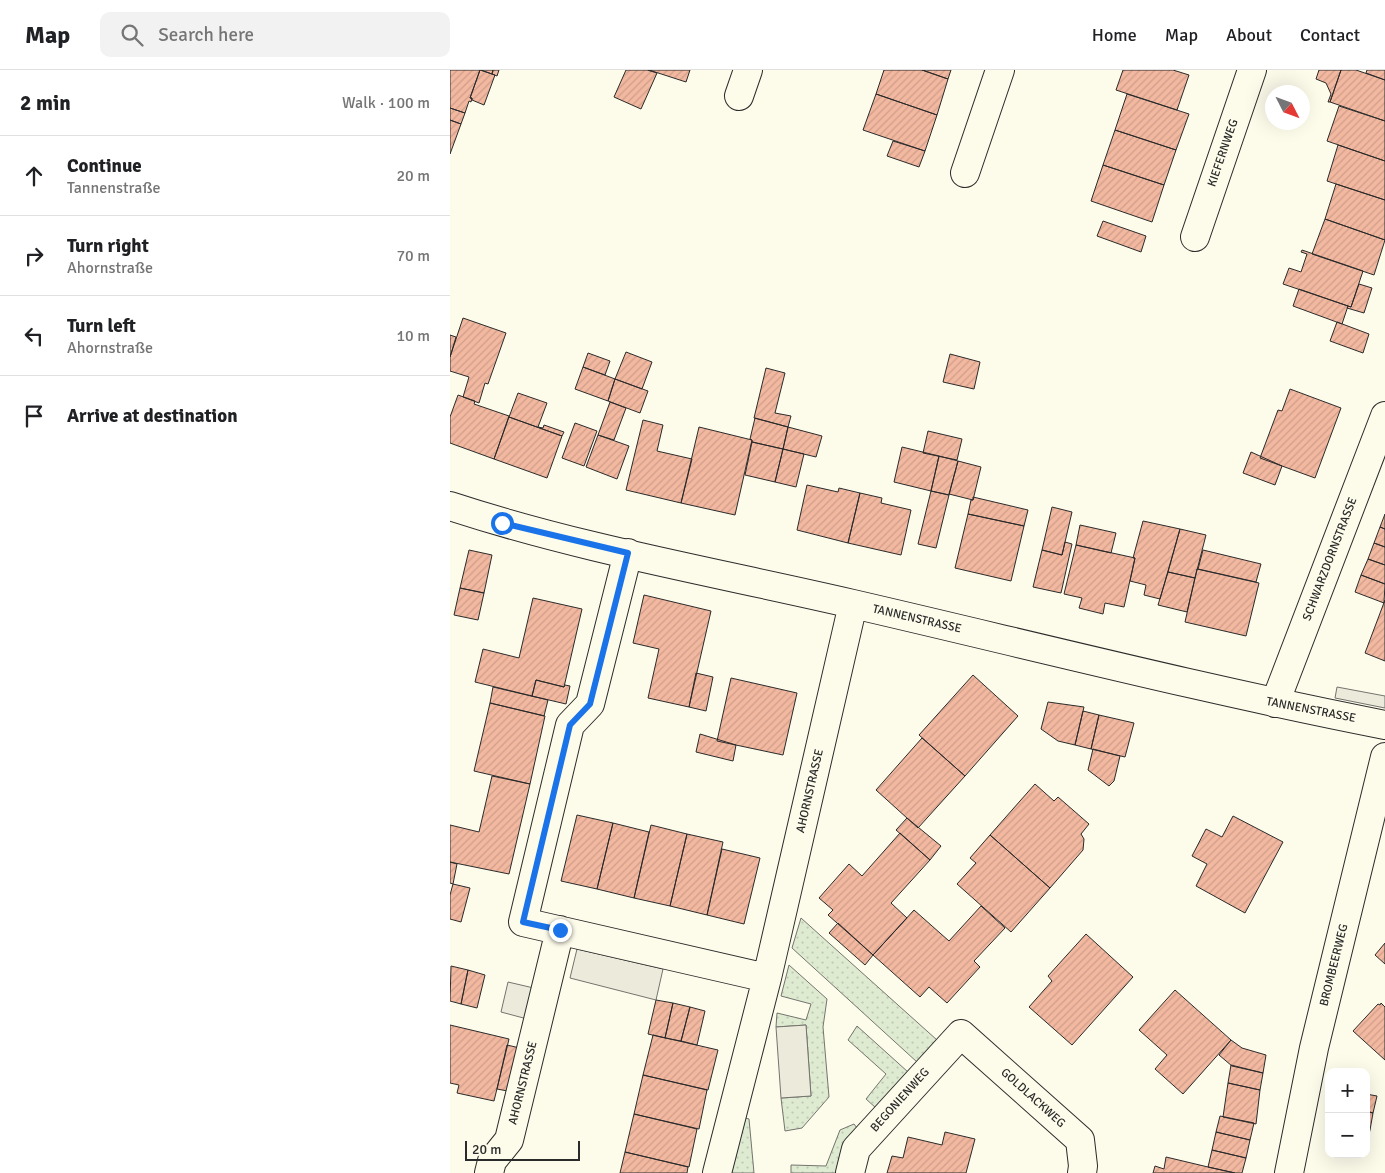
<!DOCTYPE html>
<html lang="en">
<head>
<meta charset="utf-8">
<style>
	:root { --surface:#fff; --page:#f2f2f2; --text:#202124; --muted:#757577; --line:#e0e0e0 }
	body { margin:0; font-family:Signika,sans-serif; background:var(--page); color:var(--text) }
	.controls { position:absolute; right:15px; bottom:15px; display:grid; overflow:hidden; border-radius:10px; box-shadow:0 5px 20px #0002 }
	.controls button { width:45px; height:45px; display:grid; place-items:center; padding:0; border:0; border-bottom:1px solid var(--line); background:var(--surface); color:var(--text); font:25px sans-serif }
	.compass { position:absolute; left:815px; top:15px; width:45px; height:45px; border-radius:50%; background:var(--surface); box-shadow:0 5px 20px #0002; rotate:132deg }
	.scale { position:absolute; left:15px; bottom:12px; width:115px; box-sizing:border-box; padding-left:5px; border:2px solid #2b2b2b; border-top:0; font-size:14px; line-height:18px; white-space:nowrap; color:#2b2b2b; -webkit-text-stroke:4px #fdfbea; paint-order:stroke }
	.stop { position:absolute; width:15px; height:15px; margin:-11px; border:4px solid #1a73e8; border-radius:50%; background:#fff }
	.stop.end { background:#1a73e8; border-color:#fff; box-shadow:0 1px 5px #0008 }
	.list { margin:0; padding:0; list-style:none }
	h2 { display:flex; justify-content:space-between; align-items:center; height:65px; margin:0; padding:0 20px; font-size:21px }
	h2 small { font-size:16px; font-weight:400; color:var(--muted) }
	.list li { display:grid; grid-template-columns:32px 1fr auto; gap:15px; align-items:center; box-sizing:border-box; height:80px; padding:0 20px; border-top:1px solid var(--line) }
	.list b { display:block; font-size:19px; white-space:nowrap }
	.list p { margin:0; font-size:16px; white-space:nowrap; color:var(--muted) }
	.list em { font-size:16px; font-style:normal; color:var(--muted) }
	.icon { flex:none; width:28px; height:28px; fill:none; stroke:currentColor; stroke-width:2; stroke-linecap:round; stroke-linejoin:round }
	.map { position:relative; flex:none; width:935px; height:1103px; overflow:hidden }
	header { display:flex; align-items:center; gap:30px; box-sizing:border-box; height:70px; padding:0 25px; background:var(--surface); border-bottom:1px solid var(--line) }
	header strong { font-size:24px }
	nav { display:flex; gap:28px; margin-inline-start:auto; font-size:18px }
	.search { width:350px; height:45px; background:var(--page); display:flex; align-items:center; gap:12px; box-sizing:border-box; padding:0 18px; border-radius:10px; color:var(--muted); font-size:19px }
	main { display:flex }
	aside { flex:1; background:var(--surface) }
	.map>svg:first-child { display:block }
	.grass { fill:url(#grass-dots); stroke:#74746e }
	.parking { fill:#eceadb; stroke:#74746e }
	.building { fill:url(#building-hatch); stroke:#2b2b2b }
	.lines { fill:none; stroke-linecap:round; stroke-linejoin:round }
	.street-casing { stroke:#2b2b2b; stroke-width:30 }
	.street { stroke:#fdfbea; stroke-width:28 }
	.route { stroke:#1a73e8; stroke-width:6 }
	.labels { text-anchor:middle; dominant-baseline:central; stroke-width:4; stroke-linejoin:round; paint-order:stroke }
	.street-label { font-size:12px; fill:#2b2b2b; stroke:#fdfbea }
</style>
</head>
<body>
<header>
<strong>Map</strong>
<div class="search"><svg class="icon" aria-label="search" viewBox="0 0 24 24"><circle cx="10" cy="10" r="6"/><path d="M15 15l6 6"/></svg>Search here</div>
<nav><a>Home</a><a>Map</a><a>About</a><a>Contact</a></nav>
</header>
<main>
<aside>
<h2>2 min<small>Walk · 100 m</small></h2>
<ul class="list">
<li><svg class="icon" aria-label="ahead" viewBox="0 0 24 24"><path d="M12 20V5M6 11l6-6 6 6"/></svg><div><b>Continue</b><p>Tannenstraße</p></div><em>20 m</em></li>
<li><svg class="icon" aria-label="right" viewBox="0 0 24 24"><path d="M7 20v-9h11M14 6l5 5-5 5"/></svg><div><b>Turn right</b><p>Ahornstraße</p></div><em>70 m</em></li>
<li><svg class="icon" aria-label="left" viewBox="0 0 24 24"><path d="M17 20v-9H6M10 6l-5 5 5 5"/></svg><div><b>Turn left</b><p>Ahornstraße</p></div><em>10 m</em></li>
<li><svg class="icon" aria-label="arrive" viewBox="0 0 24 24"><path d="M6 21V4h12l-3 4 3 4H6"/></svg><div><b>Arrive at destination</b></div></li>
</ul>
</aside>
<div class="map">
<svg width="935" height="1103" viewBox="0 0 935 1103">
	<defs>
		<pattern id="grass-dots" width="8" height="8" patternUnits="userSpaceOnUse" patternTransform="scale(1.25)"><rect width="8" height="8" fill="#deebd1"/><path d="M2 2h.1M6 6h.1" fill="none" stroke="#bfcab4" stroke-width="1.8" stroke-linecap="round"/></pattern>
		<pattern id="building-hatch" width="6" height="6" patternUnits="userSpaceOnUse" patternTransform="scale(1.25)"><rect width="6" height="6" fill="#f2b8a0"/><path d="M-1 1l2-2M0 6l6-6M5 7l2-2" fill="none" stroke="#d09e8a"/></pattern>
	</defs>
	<rect width="100%" height="100%" fill="#fdfbea"/>
	<!-- grass -->
	<path class="grass" d="M351 848 487 970 467 992 342 878Z
		M339 895 377 929 373 957 379 1027 352 1058 335 1061 331 1028 361 1026 356 955 326 957 327 943 356 950 361 934 331 926Z
		M407 956 458 1002 426 1038 416 1029 436 1004 398 970Z
		M288 1046 299 1049 304 1103H274Z
		M404 1054 407 1058 392 1103H341V1095L376 1096 390 1060Z"/>
	<!-- parking -->
	<path class="parking" d="M887 617 935 626V638L885 628Z
		M127 879 213 899 206 930 120 908Z
		M58 912 88 919 81 950 51 942Z
		M356 955 361 1026 331 1028 326 957Z"/>
	<!-- building -->
	<path class="building" d="M0 0H30L20 28H22L21 32 19 31 15 43 0 38Z
		M30 0 45 5 34 35 22 30V28H20Z
		M31 0H43L42 4Z
		M43 0H49L47 6 42 4Z
		M176 0H197L207 3 191 39 164 27Z
		M199 0H240L236 12Z
		M434 0H472L498 9 487 45 426 24Z
		M472 0H501L498 9Z
		M673 0H723L739 5 727 40 666 20Z
		M869 0H891L880 32H878L881 24 876 13 866 9Z
		M891 0H906L935 10V51L880 32Z
		M917 0H935V10L916 3Z
		M426 24 487 45 475 81 413 60Z
		M677 24 739 44 726 80 665 60Z
		M889 36 935 51V91L877 71Z
		M0 38 15 43 11 54 0 50Z
		M0 50 11 54 0 84Z
		M665 60 726 80 714 115 653 95Z
		M443 71 475 81 469 97 437 86Z
		M888 75 935 91V130L877 111Z
		M653 95 714 115 702 152 641 131Z
		M886 114 935 130V170L875 149Z
		M875 149 935 170 924 205 862 184Z
		M653 151 696 166 691 182 647 166Z
		M852 180 913 201 901 237 833 214 839 198 851 202 857 184 851 182Z
		M909 214 922 218 914 243 897 238 898 236 901 237Z
		M849 219 898 236 892 254 843 236Z
		M13 248 56 263 38 314 35 313 29 333 13 327 19 307 0 301V287Z
		M887 252 919 264 913 283 880 271Z
		M0 265 6 267 0 287Z
		M176 282 202 292 192 319 165 309Z
		M138 283 160 291 155 305 133 297Z
		M500 284 530 292 524 319 493 312Z
		M133 297 165 309 158 331 125 319Z
		M316 298 335 303 325 343 341 346 338 357 304 348Z
		M165 309 198 321 190 343 158 331Z
		M840 319 891 338 865 408 810 388 828 340 832 341Z
		M68 323 97 333 88 357 93 358 94 355 114 362 112 366 59 347Z
		M8 325 25 331 24 334 59 346 44 389 0 373V347Z
		M160 332 176 338 164 370 148 365Z
		M59 347 112 366 97 408 44 389Z
		M305 348 338 357 333 379 302 372V370L300 369Z
		M193 350 213 355 207 381 242 389 231 433 176 420Z
		M125 353 147 361 134 396 112 388Z
		M249 357 302 370 285 445 231 433Z
		M338 357 372 366 366 387 333 379Z
		M478 361 512 369 507 390 473 383Z
		M148 365 179 376 167 409 136 397Z
		M302 372 333 379 325 412 295 405Z
		M452 377 489 386 481 421 444 412Z
		M333 379 354 384 346 417 325 412Z
		M801 382 832 396 825 415 793 403Z
		M489 386 508 391 499 425 481 421Z
		M508 391 531 397 523 430 499 424Z
		M357 415 388 422 389 418 410 423 398 473 347 460Z
		M481 421 499 425 486 478 468 474Z
		M410 423 432 428 431 433 461 440 451 485 398 473Z
		M523 427 578 440 574 456 518 444 521 430H523Z
		M602 437 622 442 612 485 592 480Z
		M518 444 574 456 561 511 505 498Z
		M935 444V459L930 457Z
		M693 451 730 459 710 529 694 525 696 515 680 511 685 488H683Z
		M630 455 666 463 661 483 626 475Z
		M930 457 935 459V477L924 473Z
		M730 459 756 465 745 508 718 502Z
		M615 472 622 474 611 523 583 517 592 480 612 485Z
		M924 473 935 477V495L918 489Z
		M626 475 685 488 674 537 655 533 653 544 629 538 632 528 614 524Z
		M19 480 42 485 34 523 10 518Z
		M753 480 811 494 806 512 748 499Z
		M918 489 935 495V514L911 505Z
		M747 499 809 513 796 566 735 552Z
		M718 502 745 508 737 542 708 535Z
		M911 505 935 514 934 533 905 522Z
		M10 518 34 523 28 550 4 545Z
		M194 525 261 541 239 637 198 628 209 579 183 573Z
		M83 528 132 539 114 617 86 610 82 626 25 612 33 579 69 588Z
		M935 530V591L915 583Z
		M246 603 263 607 256 641 239 637Z
		M523 605 568 646 515 706 469 665Z
		M281 608 347 623 333 685 267 671Z
		M86 610 114 617 115 615 120 616 116 634 82 626Z
		M43 617 98 630 94 646 40 633Z
		M598 632 634 637 625 675 608 671 591 659Z
		M40 633 95 646 80 714 24 701Z
		M633 641 649 645 641 679 625 675Z
		M649 645 684 653 675 687 641 679Z
		M250 664 286 675 283 691 246 682Z
		M472 668 515 706 468 758 426 720Z
		M643 679 670 686 664 711 659 716 638 700Z
		M42 706 80 714 59 804 0 792V755L29 762Z
		M585 714 604 731 608 727 639 754 631 764 634 769 633 780 600 818 540 765Z
		M127 745 163 753 147 819 111 811Z
		M783 746 833 772 795 843 746 816 757 794 742 786 756 759 772 767Z
		M457 748 491 776 480 790 446 760Z
		M163 753 199 762 184 828 147 819Z
		M201 755 237 764 220 836 184 828Z
		M450 763 480 790 441 833 457 848 423 885 378 845 383 840 369 828 399 794 412 806Z
		M237 764 273 772 257 845 220 836Z
		M540 765 600 818 561 862 507 814 526 793 520 788Z
		M272 779 310 788 294 854 257 845Z
		M0 792 7 794 3 814 0 813Z
		M3 814 20 818 11 852 0 849V825Z
		M531 836 555 858 524 891 530 897 497 933 479 917 470 927 423 885 464 840 499 871Z
		M388 853 423 885 415 895 379 863Z
		M636 864 683 907 622 975 579 937 602 911 598 906Z
		M935 873V894L925 885Z
		M1 896 18 900 11 934 0 931Z
		M18 900 35 905 27 938 11 934Z
		M725 920 781 970 733 1024 705 999 717 985 689 960Z
		M206 930 223 933 215 968 198 964Z
		M223 933 240 937 231 971 215 968Z
		M931 933 935 937V990L903 961 928 934 930 935Z
		M240 937 255 941 247 975 231 971Z
		M0 955 59 969 44 1031 7 1023 9 1015 0 1013Z
		M203 965 268 980 258 1020 193 1005Z
		M781 970 792 978 816 985 813 1003 782 996 769 985Z
		M57 975 74 979 63 1022 47 1019Z
		M781 995 813 1003 810 1020 778 1013Z
		M193 1005 257 1020 249 1059 184 1044Z
		M778 1013 810 1020 806 1054 773 1047Z
		M916 1024 927 1026 923 1043 916 1041Z
		M916 1041 923 1043 920 1060 916 1059Z
		M184 1044 247 1059 239 1097 175 1082Z
		M770 1046 804 1053 800 1070 766 1062Z
		M916 1059 920 1060 916 1075Z
		M495 1062 525 1069 516 1103H437L442 1086 453 1088 458 1067 492 1075Z
		M766 1062 800 1070 796 1088 762 1080Z
		M762 1080 796 1088 792 1103H785L758 1097Z
		M175 1082 238 1097 237 1103H170Z
		M716 1087 758 1097 785 1103H703L705 1096 714 1099Z"/>
	<g class="lines">
		<defs>
			<path id="street" d="M289 26 298 0
				M515 103 550 0
				M745 167 802 0
				M0 436C131 479 269 503 403 534 580 575 756 620 935 655
				M178 483 140 634 120 655 73 852 317 908
				M825 633 935 346
				M39 1103 42 1091 59 1070 110 860
				M267 1103 317 908 403 534
				M400 1103 406 1079 511 964 630 1070 633 1096 632 1103
				M839 1103 864 978 935 687"/>
		</defs>
		<!-- street casing -->
		<use href="#street" class="street-casing"/>
		<!-- street -->
		<use href="#street" class="street"/>
	</g>
	<g class="lines">
		<!-- route -->
		<path class="route" d="M52 453 178 483 140 634 120 655 73 852 110 860"/>
	</g>
	<g class="labels">
		<!-- street labels -->
		<g class="street-label">
			<text transform="translate(773 83) rotate(-71)">KIEFERNWEG</text>
			<text transform="translate(880 489) rotate(-69)">SCHWARZDORNSTRASSE</text>
			<text transform="translate(467 549) rotate(13)">TANNENSTRASSE</text>
			<text transform="translate(861 640) rotate(11)">TANNENSTRASSE</text>
			<text transform="translate(360 721) rotate(-77)">AHORNSTRASSE</text>
			<text transform="translate(884 895) rotate(-76)">BROMBEERWEG</text>
			<text transform="translate(73 1013) rotate(-76)">AHORNSTRASSE</text>
			<text transform="translate(583 1028) rotate(42)">GOLDLACKWEG</text>
			<text transform="translate(450 1030) rotate(-48)">BEGONIENWEG</text>
		</g>
	</g>
</svg>
<div class="controls">
<button>+</button>
<button>−</button>
</div>
<svg class="compass" viewBox="-18 -18 36 36"><path d="M0-13l5 13h-10z" fill="#e53935"/><path d="M0 13l5-13h-10z" fill="#757577"/></svg>
<div class="scale">20 m</div>
<div class="stop" style="left:52px;top:453px"></div>
<div class="stop end" style="left:110px;top:860px"></div>
</div>
</main>
</body>
</html>
